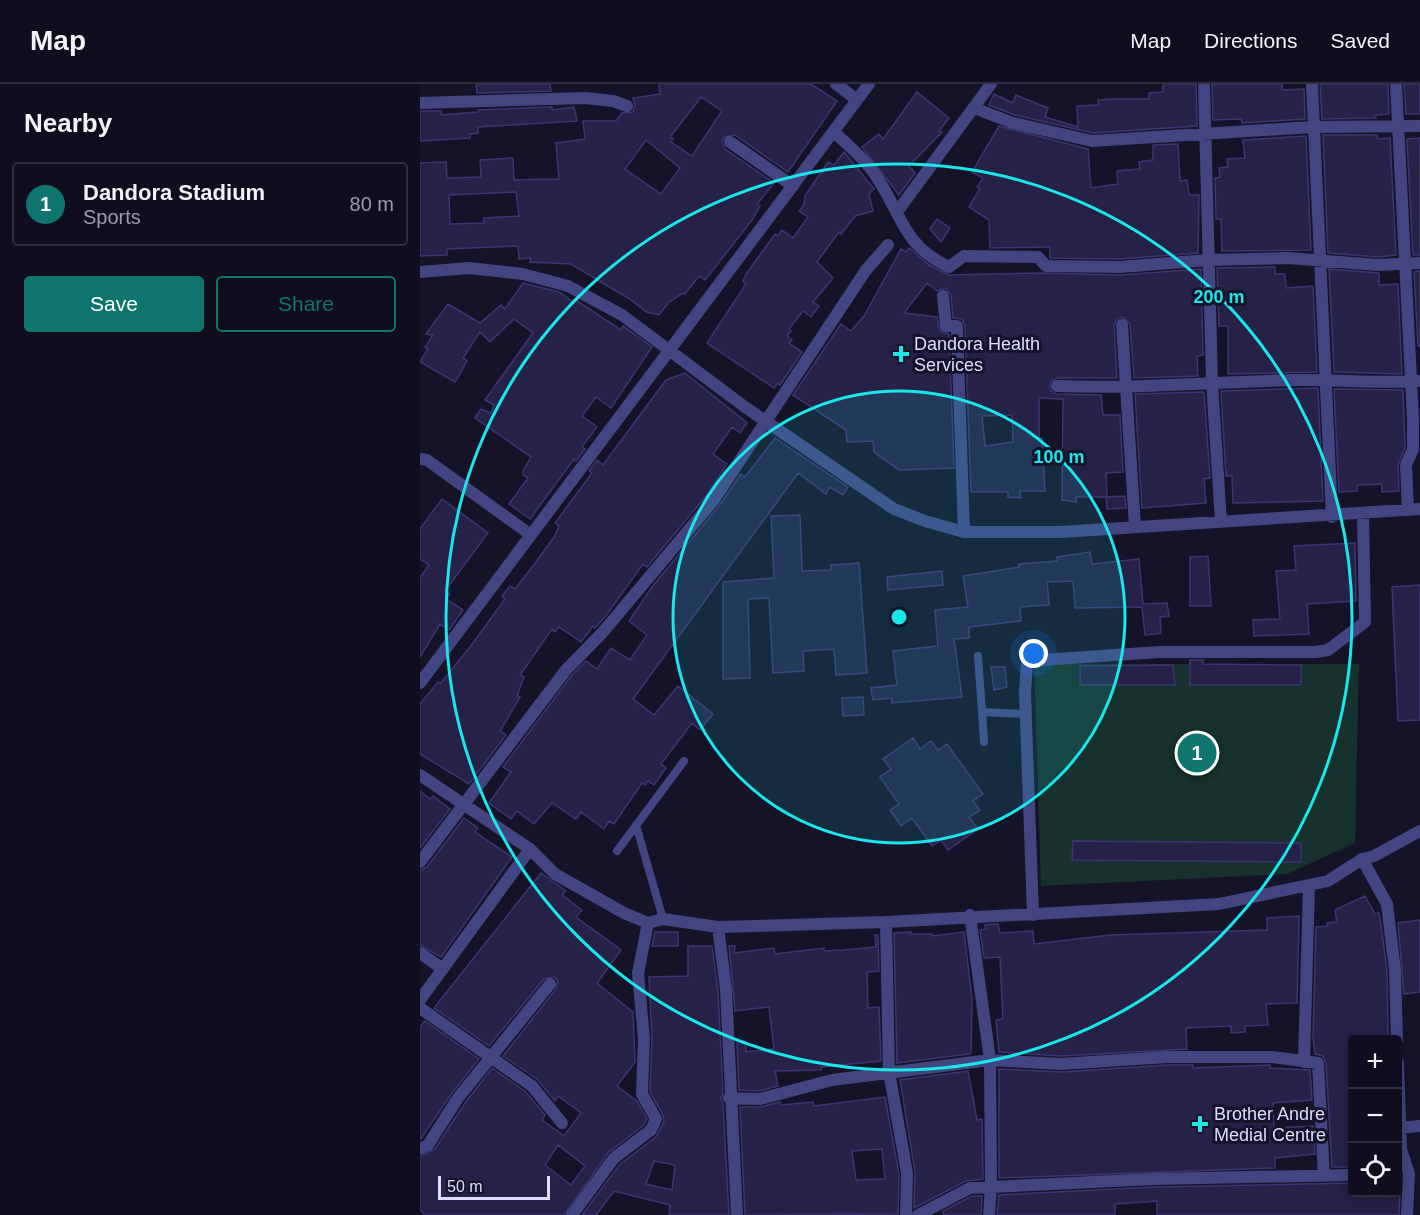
<!DOCTYPE html>
<html lang="en">
<head>
<meta charset="utf-8">
<style>
	:root { --surface:#100e1e; --page:#191727; --text:#f1f3f6; --muted:#9c9ca4; --line:#302e3c; --accent:#0f766e }
	body { margin:0; font-family:Helvetica,sans-serif; background:var(--page); color:var(--text) }
	.controls { position:absolute; right:18px; bottom:18px; display:grid; overflow:hidden; border-radius:6px; box-shadow:0 3px 15px #0003 }
	.controls button { width:54px; height:54px; display:grid; place-items:center; padding:0; border:0; border-bottom:2px solid var(--line); background:var(--surface); color:var(--text); font:30px sans-serif }
	.scale { position:absolute; left:18px; bottom:15px; width:112px; box-sizing:border-box; padding-left:6px; border:3px solid #deddfc; border-top:0; font-size:16px; line-height:21px; white-space:nowrap; color:#deddfc; -webkit-text-stroke:4px #151328; paint-order:stroke }
	.you { position:absolute; left:614px; top:570px; width:21px; height:21px; margin:-15px; border:4px solid #fff; border-radius:50%; background:#1a73e8; box-shadow:0 0 0 9px #1a73e833 }
	.badge { display:grid; place-items:center; width:39px; height:39px; border-radius:50%; background:var(--accent); color:#fff; font-size:20px; font-weight:700 }
	.pin { position:absolute; translate:-50% -50%; border:3px solid #fff; box-shadow:0 2px 6px #0006 }
	.list { margin:0; padding:0; list-style:none }
	h2 { display:flex; justify-content:space-between; align-items:center; height:78px; margin:0; padding:0 24px; font-size:26px }
	h2 small { font-size:20px; font-weight:400; color:var(--muted) }
	.list li { display:grid; grid-template-columns:39px 1fr auto; gap:18px; align-items:center; box-sizing:border-box; height:84px; margin:0 12px 12px; padding:0 12px; border:2px solid var(--line); border-radius:6px }
	.list b { display:block; font-size:22px; white-space:nowrap }
	.list p { margin:0; font-size:20px; white-space:nowrap; color:var(--muted) }
	.list em { font-size:20px; font-style:normal; color:var(--muted) }
	.actions { display:flex; gap:12px; padding:18px 24px }
	.actions a { flex:1; padding:14px 0; border:2px solid var(--accent); border-radius:6px; text-align:center; font-size:21px; color:var(--accent) }
	.actions .main { background:var(--accent); color:#fff }
	.icon { flex:none; width:33px; height:33px; fill:none; stroke:currentColor; stroke-width:2; stroke-linecap:round; stroke-linejoin:round }
	.map { position:relative; flex:none; width:1000px; height:1131px; overflow:hidden }
	header { display:flex; align-items:center; gap:36px; box-sizing:border-box; height:84px; padding:0 30px; background:var(--surface); border-bottom:2px solid var(--line) }
	header strong { font-size:28px }
	nav { display:flex; gap:33px; margin-inline-start:auto; font-size:21px }
	main { display:flex }
	aside { flex:1; background:var(--surface) }
	.map>svg:first-child { display:block }
	.green { fill:#16312e }
	.building { fill:#252147; stroke:#3c3571; stroke-width:1.5; fill-rule:evenodd }
	.lines { fill:none; stroke-linecap:round; stroke-linejoin:round }
	.service { stroke:#424582; stroke-width:8 }
	.minor { stroke:#424582; stroke-width:12 }
	.ring { fill:none; stroke:#1be6e9; stroke-width:3 }
	.poi-dot { fill:#1be6e9; stroke:#151328; stroke-width:2 }
	.labels { text-anchor:middle; dominant-baseline:central; stroke-width:6; stroke-linejoin:round; paint-order:stroke }
	.poi-label { font-size:18px; fill:#deddfc; stroke:#151328; text-anchor:start }
	.centre { fill:#1be6e9; stroke:#151328; stroke-width:3 }
	.ring-label { font-size:18px; text-anchor:middle; font-weight:bold; fill:#1be6e9; stroke:#151328; stroke-width:6; stroke-linejoin:round; paint-order:stroke }
</style>
</head>
<body>
<header>
<strong>Map</strong>
<nav><a>Map</a><a>Directions</a><a>Saved</a></nav>
</header>
<main>
<aside>
<h2>Nearby<small></small></h2>
<ul class="list">
<li><span class="badge">1</span><div><b>Dandora Stadium</b><p>Sports</p></div><em>80 m</em></li>
</ul>
<div class="actions"><a class="main">Save</a><a>Share</a></div>
</aside>
<div class="map">
<svg width="1000" height="1131" viewBox="0 0 1000 1131">
	<rect width="100%" height="100%" fill="#151328"/>
	<!-- green -->
	<path class="green" d="M614 580H939L935 759 867 790 621 802Z"/>
	<!-- building -->
	<path class="building" d="M56 0H130L131 7 57 9Z
		M239 0H391L417 17 368 88 315 51 304 53 302 58 305 65 354 99 337 120 340 122 332 136 285 196 279 192 265 210 263 209 249 218 239 231 227 228 208 214 151 180 110 178 111 174 99 175 98 162 27 165V171L0 172V79L26 78 27 94 61 93 60 76 93 74 94 96 139 95 136 59 165 55 163 37H196L202 29 213 28 215 21 213 14 240 10ZM281 13 302 27 272 72 251 58 253 55 250 53ZM226 56 260 84 241 110 205 85ZM96 108 99 132 64 134V139L30 140 29 111Z
		M743 0H776L777 42 673 49 595 31 569 21 574 10 593 19 596 11 628 24 625 33 658 43 657 22 679 21 678 16 695 15H729V9L743 8Z
		M792 0H862V6L884 5 885 35 822 39 821 35 793 36Z
		M900 0H968L969 30 956 31V34L902 35Z
		M984 0H1000V30H986Z
		M497 8 529 34 519 47 522 48 489 82 495 89 479 111 442 63 459 50 463 55Z
		M132 23V26L154 23 157 37 58 43V49L50 50V54L0 57V27H21V31L58 28V26Z
		M579 42 668 65 671 104 698 100 697 87 720 85 719 78 733 76V61L758 60 760 97 767 96 769 111H779L778 169 700 175 630 174V163L570 164 569 136 549 123 560 105 557 103 563 94 552 88Z
		M903 51H957L958 55 970 54 976 171 958 173 908 169Z
		M886 52 891 166 802 167 801 135H796L795 94 800 93 799 84 808 83 807 75 825 74 823 56Z
		M1000 54V171H993L987 55Z
		M424 68 454 105 449 110 453 127 435 132 421 150 419 148 397 178 413 194 393 218 399 222 391 233 383 227 369 245 371 247 367 252 372 256 369 259 382 268 360 301 358 299 354 304 287 259 326 200 323 197 327 189 355 150 358 152 362 146 373 154 388 133 379 127 384 121 385 112 408 78 414 81Z
		M517 135 530 144 521 158 510 145Z
		M489 164 509 181 529 191 621 189 700 191 781 185 783 271 777 272 778 292 714 294 710 240 702 233 697 235 694 241 697 294H637L630 298V306L636 310 681 311 683 331H700L703 388 686 389 687 413H656V418L642 416 643 315 619 314V354H622L625 407H600L601 414 588 413V408H551L545 242 542 235 533 234 531 211 526 204 517 207 507 199 484 229 517 233 520 247 529 250 534 384 479 386 454 368 453 357 427 358 426 346 373 311 421 240 431 247 444 232 481 165 486 168ZM592 331 593 358 565 362 562 332Z
		M855 183V190H865L866 204 893 202 897 288 808 290V242H799L797 184Z
		M909 185 959 189V201L978 200 982 290 914 288Z
		M1000 187V262H998L994 188Z
		M103 199 139 208 152 217 154 215 201 246 203 242 232 263 191 324 176 313 162 332 177 343 162 363 165 365 156 377 154 375 110 435 89 420 108 394 103 391V387L111 373 55 334 61 325 71 329 74 321 65 316 113 249 94 235 70 258 60 248 43 274 47 277 35 298 0 278 8 265 5 263 13 251 6 250 28 220 60 239 81 221 85 225Z
		M265 289 327 339 320 349 312 343 293 370 307 380 286 412 227 483 223 480 185 533 175 544 173 542 161 558 139 543 135 548 132 545 100 591 104 593 97 612 100 613 80 647 86 651 49 700 0 670V620L18 598 20 600 50 563 85 515 82 512 90 502 95 505 113 482 134 453 139 442 135 439 172 389 169 387 177 376 183 381 246 296Z
		M898 304 903 417 813 419 812 392H806L801 307Z
		M914 305 983 306 985 363 978 381 979 407 962 408V400L937 401V407L919 408Z
		M784 308 790 394 784 395 786 419 722 424 715 310Z
		M355 354 428 403 423 411 410 403 406 410 378 389 213 615 234 631 258 602 293 630 280 646 272 639 241 680 246 684 234 701 228 697 225 701 222 699 194 740 189 737 184 745 161 728 156 735 132 719 114 740 97 727 91 735 69 719 91 688 83 683 152 591 166 577 177 585 191 564 210 576 227 551 209 537 232 503 299 422 321 390 325 393Z
		M705 412 706 424 687 425 686 413Z
		M22 415 68 449 25 507 30 510 26 515 43 526 29 546 20 540 0 573V494L9 481 0 475V445Z
		M380 431 382 487 411 486V481L439 479 447 589 416 591 414 565 383 567 384 587 353 589 349 514 328 515 330 594 303 595V498L354 494 351 432Z
		M935 459 936 517 887 520 889 550 834 552 833 536 860 535 856 487 876 486 874 462Z
		M670 468 672 480 719 475 723 520 747 519 749 532 740 533 741 549 725 551 722 523 655 524 653 497 627 498 629 521 600 523 601 537 549 543V554L534 555 542 613 472 619V614L453 616 451 604 477 601 473 567 518 562 515 526 548 523 543 492 599 483V480L637 477V473Z
		M788 472 791 522H770V473Z
		M522 487 523 501 468 506 467 493Z
		M1000 501V636L978 637 972 503Z
		M770 576H783V580L881 581V601H770Z
		M753 581 755 601H660V582Z
		M571 583H585L587 603 574 606Z
		M443 613 444 631 423 632 422 614Z
		M493 654 500 665 511 657 518 666 527 660 563 710 553 717 560 726 549 733 558 745 528 766 521 756 512 762 492 734 481 742 470 726 479 720 460 693 471 685 463 675Z
		M0 707 10 715 13 712 30 725 0 764Z
		M44 734 58 744 55 748 92 773 21 873 0 861V786L7 783Z
		M653 757 881 759V778L652 776Z
		M121 789 146 807 142 811 162 826 156 833 201 866 177 899 213 928 215 978 197 1002 217 1017 227 1035 224 1041 188 1069 144 1131H6L0 1126V1073L15 1065 45 1019 72 984 106 1008 125 1031 122 1036 144 1052 161 1029 138 1012 135 1017 117 995 83 972 136 905 138 898 135 893 124 895 69 962 14 924ZM138 1061 165 1082 151 1101 125 1081Z
		M945 812 955 830 959 829 961 841 967 887 968 953 933 956V1083H912L906 979 903 972 895 970 893 953 896 843 908 842 907 839 917 838 915 826Z
		M879 832 877 919 846 920 848 941 825 942V948L811 949V942L766 944 767 965 641 972 579 968 576 936 583 935 580 873 564 874 560 846 566 845 565 841 578 840 580 849 613 847 614 860 690 851 847 846V834Z
		M1000 836V908L984 910 978 839Z
		M235 848H258V862H232Z
		M491 848V850H512V852L544 848 552 915 551 968 549 970 477 979 474 849Z
		M455 851H458L459 887 447 888 448 924 459 923 461 977 401 983V986L355 987 358 1002 339 1007 319 1006 317 958 325 957 326 968 354 965 349 923 315 927 309 862H315L314 869 354 864 355 870 404 864V867L423 866 456 863Z
		M268 862H292L298 907 303 1009 301 1014 303 1020 309 1131H249L250 1121 194 1107 176 1131H162L200 1080 236 1053 244 1038 243 1031 230 1008 232 955 229 893 268 892ZM234 1077 255 1081 252 1106 226 1100Z
		M5 937 59 975 32 1009 0 1056V943Z
		M747 981H773V984L850 981V984L890 986 892 1016 853 1019 854 1044 893 1042 895 1070 855 1074V1084L579 1094V985L642 988Z
		M548 987 557 1036 562 1035 563 1095 546 1097 494 1124 495 1088 480 996Z
		M465 1013 479 1090 478 1130 325 1131 320 1023H340L360 1018 361 1021 393 1018 394 1022ZM462 1065 465 1095 436 1096 432 1067Z
		M933 1099V1108H980L979 1131H737V1117L695 1120V1131H577L579 1111 734 1103Z
		M552 1112H562L561 1131H524L523 1127Z"/>
	<g class="lines">
		<!-- service -->
		<path class="service" d="M558 572 562 628 606 630
			M562 628 564 658
			M216 741 243 835
			M197 767 264 677"/>
		<!-- minor -->
		<path class="minor" d="M416 0 437 16
			M784 0 792 298 801 438
			M892 0 912 433
			M976 0 993 335V365L986 381 988 426
			M0 19 165 14 193 17 207 22
			M554 24 593 39 672 57 893 43 1000 42
			M414 48C429 62 447 77 458 95 483 134 484 162 529 183L544 172 618 173 626 182 700 183 788 176 868 174 958 181 1000 179
			M310 58 373 102
			M477 128 571 0
			M0 188 49 184 103 190 148 202 202 231 325 323 474 425 505 437 544 448H640L1000 425
			M523 212 526 242H537V246L544 448
			M702 241 715 442
			M637 302C717 305 797 298 876 296 918 295 958 300 1000 297
			M0 375 7 376 111 451
			M0 599 449 0
			M0 691 110 765 135 790 204 829 228 839 243 835 298 843 466 838 799 820 908 797 942 775 954 772 1000 747
			M942 775 967 820 975 886 977 956
			M0 778 146 586 183 548 293 417 446 186 468 161
			M550 831 570 976 571 1103 569 1131
			M613 831 605 609 607 577 739 568H896L908 566 945 538 943 429
			M466 838 469 988 487 1089 486 1131
			M298 843 306 906 317 1131
			M0 869 23 885
			M0 916 110 765
			M0 924 112 1002 142 1039
			M884 978 889 802
			M978 979 981 1065 989 1090 987 1131
			M309 1014 340 1015 412 996 570 976 641 980 747 973H852L898 979 904 1092
			M979 1044 1000 1042
			M0 1065 8 1061 38 1014 130 900
			M152 1131 194 1074 231 1046 236 1035 222 1010 224 955 218 889 228 839
			M498 1131 550 1104 734 1095 932 1091"/>
	</g>
	<!-- distance rings -->
	<circle cx="479" cy="533" r="226" fill="#1be6e9" fill-opacity=".12"/>
	<g class="ring">
		<circle cx="479" cy="533" r="226"/>
		<circle cx="479" cy="533" r="453"/>
	</g>
	<!-- markers -->
	<g class="poi-dot">
		<path d="M478 261h6v6h6v6h-6v6h-6v-6h-6v-6h6z"/>
		<path d="M777 1031h6v6h6v6h-6v6h-6v-6h-6v-6h6z"/>
	</g>
	<g class="labels">
		<!-- poi labels -->
		<g class="poi-label">
			<text x="494" y="260">Dandora Health<tspan x="494" dy="21">Services</tspan></text>
			<text x="794" y="1030">Brother Andre<tspan x="794" dy="21">Medial Centre</tspan></text>
		</g>
	</g>
	<circle cx="479" cy="533" r="9" class="centre"/>
	<g class="ring-label">
		<text x="799" y="219">200 m</text>
		<text x="639" y="379">100 m</text>
	</g>
</svg>
<div class="controls">
<button>+</button>
<button>−</button>
<button><svg class="icon" aria-label="locate" viewBox="0 0 24 24"><circle cx="12" cy="12" r="6"/><path d="M12 2v4M12 18v4M2 12h4M18 12h4"/></svg></button>
</div>
<div class="scale">50 m</div>
<div class="you"></div>
<div class="pin badge" style="left:777px;top:669px">1</div>
</div>
</main>
</body>
</html>
